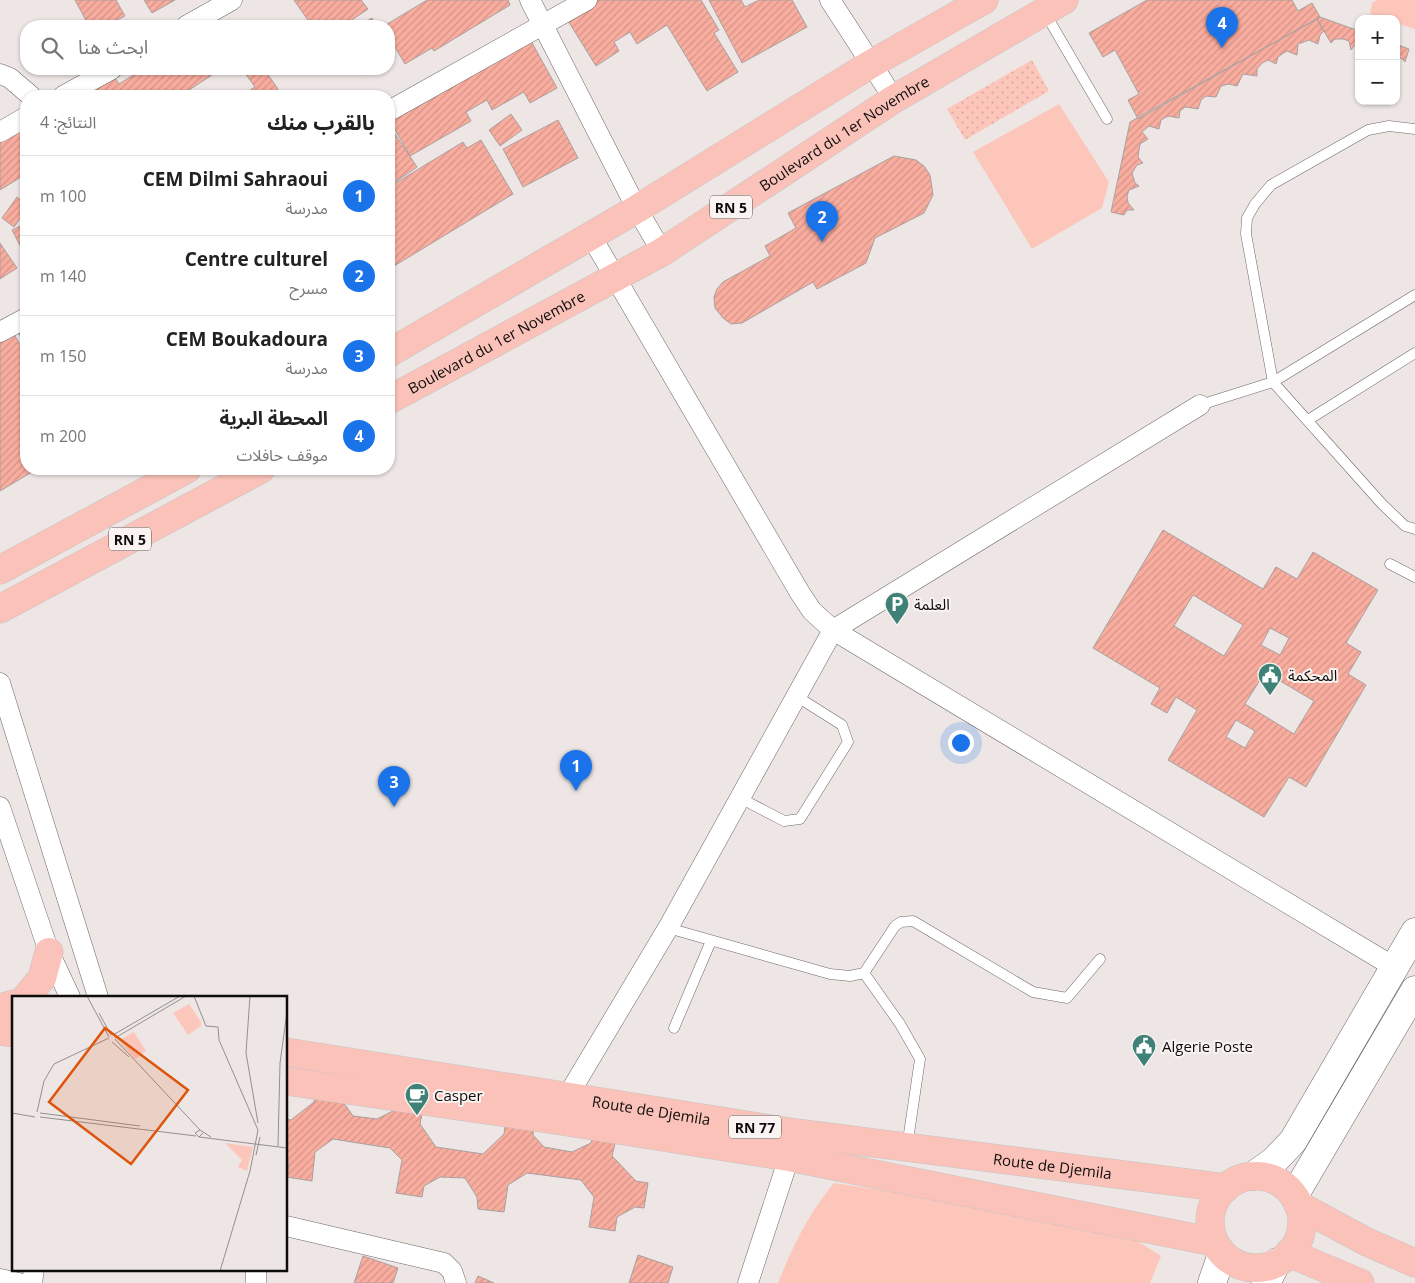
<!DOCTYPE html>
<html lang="ar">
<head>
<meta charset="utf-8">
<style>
	:root { --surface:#fff; --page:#f2f2f2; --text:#222; --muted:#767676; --line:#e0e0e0; --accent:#1a73e8 }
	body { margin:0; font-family:"Open Sans","Noto Sans Arabic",sans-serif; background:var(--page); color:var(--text); direction:rtl }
	.controls { position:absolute; right:15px; top:15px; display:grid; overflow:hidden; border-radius:10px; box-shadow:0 1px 4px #0004 }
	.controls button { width:45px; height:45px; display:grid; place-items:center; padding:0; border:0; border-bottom:1px solid var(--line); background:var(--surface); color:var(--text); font:25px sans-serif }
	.you { position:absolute; left:960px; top:742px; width:18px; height:18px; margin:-12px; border:4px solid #fff; border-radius:50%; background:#1a73e8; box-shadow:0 0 0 8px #1a73e833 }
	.badge { display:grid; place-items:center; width:32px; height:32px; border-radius:50%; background:var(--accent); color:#fff; font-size:16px; font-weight:700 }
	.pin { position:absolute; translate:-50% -41px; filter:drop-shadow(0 1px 2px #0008) }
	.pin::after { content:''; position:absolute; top:26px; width:18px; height:15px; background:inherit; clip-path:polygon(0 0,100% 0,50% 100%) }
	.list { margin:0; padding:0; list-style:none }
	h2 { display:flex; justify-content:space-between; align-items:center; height:65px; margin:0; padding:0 20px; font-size:21px }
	h2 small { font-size:16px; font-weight:400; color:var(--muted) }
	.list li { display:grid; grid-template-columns:32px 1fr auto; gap:15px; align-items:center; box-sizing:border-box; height:80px; padding:0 20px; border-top:1px solid var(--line) }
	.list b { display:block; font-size:19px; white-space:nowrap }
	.list p { margin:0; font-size:16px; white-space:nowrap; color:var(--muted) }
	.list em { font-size:16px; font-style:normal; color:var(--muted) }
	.icon { flex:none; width:28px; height:28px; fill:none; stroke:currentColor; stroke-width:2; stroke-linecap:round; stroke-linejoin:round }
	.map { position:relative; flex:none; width:1415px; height:1283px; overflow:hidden; direction:ltr }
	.search { position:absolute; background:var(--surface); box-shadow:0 1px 4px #0004; left:20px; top:20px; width:375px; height:55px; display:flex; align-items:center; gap:12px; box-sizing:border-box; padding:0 18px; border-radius:20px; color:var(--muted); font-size:19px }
	.panel { position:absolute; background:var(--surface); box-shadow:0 1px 4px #0004; left:20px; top:90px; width:375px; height:385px; border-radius:20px; direction:rtl }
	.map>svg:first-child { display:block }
	.grass { fill:url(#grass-dots) }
	.garden { fill:#fdc6bb }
	.building { fill:url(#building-hatch); stroke:#a8a1a0; fill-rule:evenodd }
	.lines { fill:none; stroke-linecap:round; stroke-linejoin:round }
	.lane-casing { stroke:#6d6766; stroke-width:11 }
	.street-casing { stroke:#6d6766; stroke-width:21 }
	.secondary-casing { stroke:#6d6766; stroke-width:29 }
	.primary-casing { stroke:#c5c5c5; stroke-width:29 }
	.lane { stroke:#fff; stroke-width:10 }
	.street { stroke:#fff; stroke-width:20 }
	.secondary { stroke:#fff; stroke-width:28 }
	.primary { stroke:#fac2b8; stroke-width:28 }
	.labels { text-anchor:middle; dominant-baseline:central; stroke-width:4; stroke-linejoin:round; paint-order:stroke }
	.shield { fill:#faf3f2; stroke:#565251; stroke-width:1 }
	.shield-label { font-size:14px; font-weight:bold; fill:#0f0d0c }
	.street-label { font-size:15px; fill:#0f0d0c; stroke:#faf3f2 }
	.poi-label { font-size:15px; fill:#0f0d0c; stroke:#faf3f2; text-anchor:start }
	.inset-road { fill:none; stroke:#948f8e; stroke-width:1 }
	.view { fill:#dd550c; fill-opacity:0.15; stroke:#dd550c; stroke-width:2.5 }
	.inset-edge { fill:none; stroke:#0f0d0c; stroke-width:2.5 }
</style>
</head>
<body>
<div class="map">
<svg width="1415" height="1283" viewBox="0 0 1415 1283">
	<defs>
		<pattern id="grass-dots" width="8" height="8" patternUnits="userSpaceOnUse" patternTransform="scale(1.25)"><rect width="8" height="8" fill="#fdc6bb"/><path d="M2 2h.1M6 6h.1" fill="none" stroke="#d8a9a0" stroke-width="1.8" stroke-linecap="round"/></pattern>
		<pattern id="building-hatch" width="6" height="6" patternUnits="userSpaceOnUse" patternTransform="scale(1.25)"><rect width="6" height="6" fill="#f9ad9f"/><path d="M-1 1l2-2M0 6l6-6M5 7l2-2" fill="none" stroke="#d49488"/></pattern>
	</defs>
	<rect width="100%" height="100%" fill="#ede6e5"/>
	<!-- grass -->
	<path class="grass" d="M1032 60 1049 91 965 140 947 109Z"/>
	<!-- garden -->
	<path class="garden" d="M1377 0H1415V29L1396 23V19H1384L1370 14 1372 3Z
		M1059 104 1109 182 1102 208 1032 249 973 152Z
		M834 1183 1112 1225 1161 1256 1150 1283H778C794 1244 807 1216 834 1183Z"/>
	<!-- building -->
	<path class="building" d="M75 0H116L125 16 105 26H89Z
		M144 0H175L152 13Z
		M294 0H361L368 9 343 26H312Z
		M427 0H508L510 5 434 51 432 48 405 64 389 37V26H384Z
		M580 0H701L719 30 714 33 738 72 707 91 667 25 637 44 630 32 614 42 619 51 596 66 562 11Z
		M709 0H741L745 7 759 0H792L807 27 742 63Z
		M1147 0H1292L1298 11 1312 3 1320 17 1138 119 1128 100 1139 94 1115 50 1103 57 1089 33Z
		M1320 17 1359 31V45L1354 46 1351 50 1349 41 1343 39H1335L1331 43 1317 19Z
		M372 18 376 26H359Z
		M1317 19 1324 31 1320 35 1318 44 1309 40 1298 44 1297 55 1287 51 1282 54 1278 57 1276 64 1268 60 1262 63 1257 69V76L1243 74 1237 86 1229 84 1221 86 1216 97 1206 96 1201 100 1198 109 1185 107 1180 111 1179 118 1168 116 1161 120 1159 129 1149 126 1142 132 1148 139 1140 144 1139 150 1138 157 1143 163 1137 165 1132 173 1135 183 1139 186 1129 190 1127 196 1128 203 1134 210H1127L1124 215 1111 212 1130 122Z
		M220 20 224 26H209Z
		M526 32 557 88 530 103 524 92 492 110 487 100 466 112 471 121 410 156 389 119Z
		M1396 44 1409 49 1405 62 1401 58 1396 60Z
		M389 47 395 57 389 61Z
		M143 69H221L180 96H76L112 73 119 84Z
		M242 69H264L278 89 266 96H241L255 87Z
		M363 69H377L367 75Z
		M511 114 522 130 500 146 489 130Z
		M558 120 578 158 523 187 503 149Z
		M26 122V174L0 190V137Z
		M389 125 417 167 389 186Z
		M481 140 513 194 389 269V187L463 142 467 148Z
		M894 156 916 160 924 166 930 175 933 195 924 213 875 238 866 263 817 289 813 282 742 323 731 324 723 318 715 308 714 297 717 289 723 282 770 256 765 246 796 228 788 213Z
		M17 197 26 204V211L14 227 2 218Z
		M26 223V257L12 230Z
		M0 243 17 268 0 279Z
		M9 326 26 354V469H37L0 491V331Z
		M26 329V346L19 334Z
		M1163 530 1263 589 1276 567 1297 579 1313 552 1378 590 1346 643 1361 652 1348 674 1366 685 1306 787 1289 777 1264 817 1168 760 1197 710 1176 697 1167 713 1151 704 1160 688 1093 648ZM1193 595 1243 625 1224 656 1174 626ZM1265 672 1314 701 1294 734 1245 704Z
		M1270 628 1289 638 1280 655 1261 645Z
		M1236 720 1255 731 1245 748 1226 737Z
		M316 1086 341 1099 353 1116 377 1119 395 1110 424 1104 420 1124 436 1147 483 1154 504 1134 506 1118 534 1121 533 1135 544 1147 572 1152 591 1143 594 1129 617 1135 612 1156 636 1181 648 1183 644 1208 635 1207 617 1217 615 1231 589 1227 594 1197 581 1180 527 1173 508 1185 504 1212 478 1209 477 1197 465 1178 440 1177 424 1186 422 1197 396 1193 402 1160 390 1148 333 1139 315 1152 312 1181 287 1177 289 1164 286 1160V1119L291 1120 314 1102Z
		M638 1255 673 1267 668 1283H629Z
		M363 1256 398 1268 393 1283H354Z
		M478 1276 494 1283H475Z"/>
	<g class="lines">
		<defs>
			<path id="lane" d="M1045 13 1107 119
				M1415 129 1389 126 1368 130 1271 185 1255 204 1247 218 1246 234 1273 382 1382 504 1405 526 1415 529
				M1200 405 1273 382 1415 295
				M1308 420 1415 353
				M1390 564 1415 577
				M740 798 784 821 800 819 848 742 842 725 796 696
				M668 928 830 974 850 976 864 973 895 926 901 922 913 921 1033 992 1067 998 1100 959
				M864 973 900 1024 920 1059 907 1147
				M674 1028 711 941"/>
			<path id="street" d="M530 0 637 209 662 252
				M830 0 894 99
				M186 26 232 0
				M0 74 10 78 31 96
				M63 96 112 69
				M389 111 587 0
				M0 132 26 117
				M0 332 26 318
				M1200 405 833 630 1394 967
				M0 683 98 997
				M0 807 49 952 70 997
				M565 1109 567 1097 668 928 833 630 812 611 800 593 591 236
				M286 1226 444 1263 452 1271 456 1283
				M256 1269V1283
				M0 1279 19 1283
				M32 1283 34 1269
				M748 1283 793 1145"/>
			<path id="secondary" d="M1253 1176 1274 1161 1293 1141 1415 932
				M1294 1196 1415 990
				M1212 1283 1222 1254
				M1266 1283 1277 1262"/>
			<g id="primary">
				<path d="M389 353 637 209 871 64 984 0"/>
				<path id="s1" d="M389 400 662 252 894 99 1064 0"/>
				<path d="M0 570 187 469"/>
				<path d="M0 609 261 469"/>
				<path d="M26 997 42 978 49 952"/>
				<path d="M0 1008 14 1004"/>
				<path d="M0 1031 14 1033"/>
				<path id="s2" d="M286 1052 796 1133 1226 1188"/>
				<path d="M286 1081 562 1121 789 1157 1214 1242"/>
				<circle cx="1256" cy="1222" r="46"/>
				<path d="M1298 1205 1367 1242 1415 1263"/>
				<path d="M1289 1253 1360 1283"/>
			</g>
		</defs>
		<!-- lane casing -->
		<use href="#lane" class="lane-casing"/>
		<!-- street casing -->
		<use href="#street" class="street-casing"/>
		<!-- secondary casing -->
		<use href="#secondary" class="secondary-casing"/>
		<!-- primary casing -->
		<use href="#primary" class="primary-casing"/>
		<!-- lane -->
		<use href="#lane" class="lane"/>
		<!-- street -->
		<use href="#street" class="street"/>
		<!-- secondary -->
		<use href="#secondary" class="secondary"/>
		<!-- primary -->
		<use href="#primary" class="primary"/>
	</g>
	<!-- icons -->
	<defs>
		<symbol id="parking-pin" viewBox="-11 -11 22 30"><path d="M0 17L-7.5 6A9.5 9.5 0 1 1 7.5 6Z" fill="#3e8277" stroke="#faf3f2"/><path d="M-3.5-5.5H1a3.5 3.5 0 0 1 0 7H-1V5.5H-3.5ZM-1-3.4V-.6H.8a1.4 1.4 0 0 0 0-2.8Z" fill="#fff"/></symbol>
		<symbol id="civic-pin" viewBox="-11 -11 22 30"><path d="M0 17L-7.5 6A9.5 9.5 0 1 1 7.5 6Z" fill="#3e8277" stroke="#faf3f2"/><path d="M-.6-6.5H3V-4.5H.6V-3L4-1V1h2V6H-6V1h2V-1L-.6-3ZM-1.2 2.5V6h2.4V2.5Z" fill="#fff"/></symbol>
		<symbol id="cafe-pin" viewBox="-11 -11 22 30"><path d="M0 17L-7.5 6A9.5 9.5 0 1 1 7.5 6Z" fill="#3e8277" stroke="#faf3f2"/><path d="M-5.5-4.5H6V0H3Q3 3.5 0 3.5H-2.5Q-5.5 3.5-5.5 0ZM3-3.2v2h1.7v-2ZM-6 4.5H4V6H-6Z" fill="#fff"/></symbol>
	</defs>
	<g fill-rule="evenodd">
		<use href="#parking-pin" x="883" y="590" width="28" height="38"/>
		<use href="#civic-pin" x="1256" y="661" width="28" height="38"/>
		<use href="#civic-pin" x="1130" y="1032" width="28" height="38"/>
		<use href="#cafe-pin" x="403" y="1081" width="28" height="38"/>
	</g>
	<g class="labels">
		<!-- shield labels -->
		<g class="shield">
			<rect x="710" y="195.5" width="42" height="23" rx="4"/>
			<rect x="109" y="527.5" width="42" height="23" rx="4"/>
			<rect x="729" y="1115.5" width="52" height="23" rx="4"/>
		</g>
		<g class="shield-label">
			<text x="731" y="207">RN 5</text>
			<text x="130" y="539">RN 5</text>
			<text x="755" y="1127">RN 77</text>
		</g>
		<!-- street labels -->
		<g class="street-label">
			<text stroke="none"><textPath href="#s1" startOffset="528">Boulevard du 1er Novembre</textPath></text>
			<text stroke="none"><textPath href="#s1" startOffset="122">Boulevard du 1er Novembre</textPath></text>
			<text stroke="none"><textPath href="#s2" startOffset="370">Route de Djemila</textPath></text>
			<text stroke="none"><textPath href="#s2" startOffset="775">Route de Djemila</textPath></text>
		</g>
		<!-- poi labels -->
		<g class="poi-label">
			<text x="914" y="604">العلمة</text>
			<text x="1288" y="675">المحكمة</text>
			<text x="1162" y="1046">Algerie Poste</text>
			<text x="434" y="1095">Casper</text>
		</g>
	</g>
	<!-- overview -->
	<g transform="translate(12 996)">
		<rect width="275" height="275" fill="#ede6e5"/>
		<path d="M177 8 189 26V30L176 39 161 17Z" fill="#fdc6bb"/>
		<path d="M122 36 134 55 123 63 107 44ZM213 147 241 151 235 175 226 171 230 164Z" fill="#fdc6bb"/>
		<path class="inset-road" d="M75 0 97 41M182 0 194 30 206 31 207 44 246 134 238 175 208 275M238 0 234 57 246 127M87 17 99 39M101 39 168 0M103 42 174 0M103 43 188 134M100 46 117 61M25 116 32 85 42 68 97 42M0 117 23 121M28 117 128 130M28 121 184 140M191 137 187 141 183 137 188 134 199 141M187 141 275 152M266 150 268 67 275 16M244 159 248 141"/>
		<path class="view" d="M93 32 176 94 119 168 37 106Z"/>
		<rect width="275" height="275" class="inset-edge"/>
	</g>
</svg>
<div class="controls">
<button>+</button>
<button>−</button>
</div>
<div class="you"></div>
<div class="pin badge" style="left:576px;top:791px">1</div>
<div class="pin badge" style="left:822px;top:242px">2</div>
<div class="pin badge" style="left:394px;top:807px">3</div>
<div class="pin badge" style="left:1222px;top:48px">4</div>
<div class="search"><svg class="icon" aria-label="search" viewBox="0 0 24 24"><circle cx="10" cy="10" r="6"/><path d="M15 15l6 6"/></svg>ابحث هنا</div>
<section class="panel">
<h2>بالقرب منك<small>النتائج: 4</small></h2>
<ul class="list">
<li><span class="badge">1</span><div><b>CEM Dilmi Sahraoui</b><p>مدرسة</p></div><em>100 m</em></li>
<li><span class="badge">2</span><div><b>Centre culturel</b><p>مسرح</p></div><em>140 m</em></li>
<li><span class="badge">3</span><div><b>CEM Boukadoura</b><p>مدرسة</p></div><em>150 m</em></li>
<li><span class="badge">4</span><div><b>المحطة البرية</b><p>موقف حافلات</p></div><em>200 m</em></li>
</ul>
</section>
</div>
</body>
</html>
